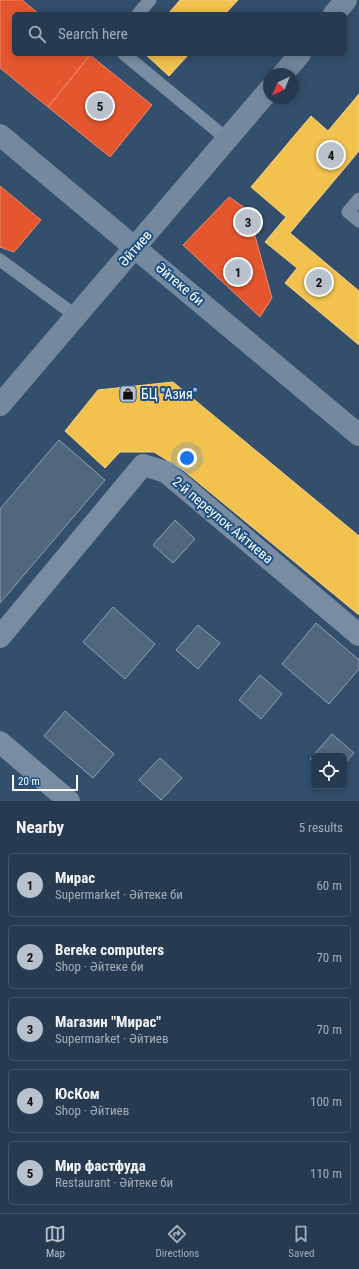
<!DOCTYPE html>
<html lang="en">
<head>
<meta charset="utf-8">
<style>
	:root { --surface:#263b51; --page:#32465b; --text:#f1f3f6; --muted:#a4adb7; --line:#425568; --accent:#b8c1cc }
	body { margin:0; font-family:"Roboto Condensed",sans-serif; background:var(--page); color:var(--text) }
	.controls { position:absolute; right:12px; bottom:12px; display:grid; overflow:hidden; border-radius:6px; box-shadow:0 2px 10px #0003 }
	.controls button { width:36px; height:36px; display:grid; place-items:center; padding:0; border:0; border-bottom:1px solid var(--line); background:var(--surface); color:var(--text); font:20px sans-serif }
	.compass { position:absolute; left:263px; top:68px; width:36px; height:36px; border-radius:50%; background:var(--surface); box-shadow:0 2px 10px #0003; rotate:223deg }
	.scale { position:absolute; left:12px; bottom:10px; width:66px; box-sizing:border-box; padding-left:4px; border:2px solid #fff; border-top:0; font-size:11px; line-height:14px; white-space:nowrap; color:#fff; -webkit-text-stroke:3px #1c4f83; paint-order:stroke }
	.you { position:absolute; left:187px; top:458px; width:14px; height:14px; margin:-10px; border:3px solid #fff; border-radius:50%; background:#1a73e8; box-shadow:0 0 0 6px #1a73e833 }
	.badge { display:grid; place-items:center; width:26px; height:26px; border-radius:50%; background:var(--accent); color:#111; font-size:13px; font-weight:700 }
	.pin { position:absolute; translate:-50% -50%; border:2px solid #fff; box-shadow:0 1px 4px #0006 }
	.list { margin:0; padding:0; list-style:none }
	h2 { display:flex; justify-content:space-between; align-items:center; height:52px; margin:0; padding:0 16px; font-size:17px }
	h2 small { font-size:13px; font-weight:400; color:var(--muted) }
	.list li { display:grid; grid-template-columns:26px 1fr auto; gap:12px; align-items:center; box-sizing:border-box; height:64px; margin:0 8px 8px; padding:0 8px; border:1px solid var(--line); border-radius:6px }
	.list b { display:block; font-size:15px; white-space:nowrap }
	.list p { margin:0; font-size:13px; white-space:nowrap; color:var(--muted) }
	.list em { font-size:13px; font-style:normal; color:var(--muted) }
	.icon { flex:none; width:22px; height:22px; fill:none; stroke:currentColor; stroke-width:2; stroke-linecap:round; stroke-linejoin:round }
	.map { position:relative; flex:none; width:359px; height:801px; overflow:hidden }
	.search { position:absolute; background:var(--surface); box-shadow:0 2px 10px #0003; left:12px; right:12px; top:12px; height:44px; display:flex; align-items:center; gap:10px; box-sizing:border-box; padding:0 14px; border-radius:6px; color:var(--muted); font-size:15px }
	.sheet { height:412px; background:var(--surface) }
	nav { display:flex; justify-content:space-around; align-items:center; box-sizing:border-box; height:56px; border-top:1px solid var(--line); background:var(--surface); font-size:11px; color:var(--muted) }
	nav a { display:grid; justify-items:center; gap:2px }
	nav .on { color:var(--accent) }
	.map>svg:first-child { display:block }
	.homes { fill:#f2c14e; stroke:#f6d483 }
	.shops { fill:#e4572e; stroke:#ec896d }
	.building { fill:#51677e; stroke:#8d9eb0 }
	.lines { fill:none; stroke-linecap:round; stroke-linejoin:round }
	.lane { stroke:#798da2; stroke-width:13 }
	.street { stroke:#798da2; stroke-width:22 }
	.secondary { stroke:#74899e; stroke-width:22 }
	.labels { text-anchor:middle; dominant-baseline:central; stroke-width:4; stroke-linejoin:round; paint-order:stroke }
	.street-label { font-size:14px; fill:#fff; stroke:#1c4f83 }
	.poi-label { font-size:14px; fill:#fff; stroke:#1c4f83; text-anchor:start }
</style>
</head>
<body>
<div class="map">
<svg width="359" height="801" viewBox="0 0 359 801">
	<rect width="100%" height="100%" fill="#334f6c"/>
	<!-- homes -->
	<path class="homes" d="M180 0H238L225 14H168Z
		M145 54H189L169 76Z
		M359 94V151L290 233 359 291V345L285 283 297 268 265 242 286 217 251 187 311 116 328 131Z
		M173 382 359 536V615L183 470 154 452H120L105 468 65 431 98 390Z"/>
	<!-- shops -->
	<path class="shops" d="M0 0H22L39 14H14V54L90 55 48 107 0 68Z
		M90 55 152 105 110 157 48 107Z
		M0 186 41 220 14 252 0 247Z
		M229 197 248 210 272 298 260 317 183 245Z"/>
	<!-- building -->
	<path class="building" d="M59 440 105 480 0 603V509Z
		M175 520 195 539 173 563 153 545Z
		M113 607 155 644 125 679 83 642Z
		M316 623 359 660V669L329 704 282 664Z
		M198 625 220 643 198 669 176 650Z
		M260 675 282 694 261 719 239 700Z
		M65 711 114 754 93 778 44 736Z
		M332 734 354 753 344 764V756H314V762L310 759Z
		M160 758 182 778 161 800 139 780Z"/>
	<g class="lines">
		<!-- lane -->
		<path class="lane" d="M138 14 150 0
			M124 54 227 139
			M359 199 348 212 359 221
			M0 260 76 316"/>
		<!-- street -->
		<path class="street" d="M0 637 143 465 166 472 359 635
			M0 742 69 801"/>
		<!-- secondary -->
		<path class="secondary" d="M334 14 346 0
			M283 74 300 54
			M0 135 359 435
			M0 405 269 90"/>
	</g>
	<!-- icons -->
	<defs>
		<symbol id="shop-square" viewBox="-11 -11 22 22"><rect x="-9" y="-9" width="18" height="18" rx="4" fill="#b8c1cc" stroke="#1c4f83"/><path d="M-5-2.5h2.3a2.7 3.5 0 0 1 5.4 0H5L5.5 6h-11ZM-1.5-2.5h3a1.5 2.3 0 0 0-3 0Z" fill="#111"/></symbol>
	</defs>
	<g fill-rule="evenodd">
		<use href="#shop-square" x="118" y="384" width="20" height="20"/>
	</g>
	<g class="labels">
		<!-- street labels -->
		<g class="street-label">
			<text transform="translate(135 248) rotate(-49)">Әйтиев</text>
			<text transform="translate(180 284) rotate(40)">Әйтеке би</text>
			<text transform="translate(223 520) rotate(40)">2-й переулок Айтиева</text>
		</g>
		<!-- poi labels -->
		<g class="poi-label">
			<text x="141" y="394">БЦ "Азия"</text>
		</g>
	</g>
</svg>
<div class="controls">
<button><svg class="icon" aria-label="locate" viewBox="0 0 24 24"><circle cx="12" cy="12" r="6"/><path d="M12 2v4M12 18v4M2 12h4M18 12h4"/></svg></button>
</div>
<svg class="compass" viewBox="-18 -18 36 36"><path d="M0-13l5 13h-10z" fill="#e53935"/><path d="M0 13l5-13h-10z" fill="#a4adb7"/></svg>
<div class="scale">20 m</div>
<div class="you"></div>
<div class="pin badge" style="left:238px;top:272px">1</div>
<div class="pin badge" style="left:319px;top:282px">2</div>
<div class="pin badge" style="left:248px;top:222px">3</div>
<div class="pin badge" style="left:331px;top:155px">4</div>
<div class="pin badge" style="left:100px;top:106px">5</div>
<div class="search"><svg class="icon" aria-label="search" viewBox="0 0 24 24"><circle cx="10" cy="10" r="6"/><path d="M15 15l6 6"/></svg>Search here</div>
</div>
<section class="sheet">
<h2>Nearby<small>5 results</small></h2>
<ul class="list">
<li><span class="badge">1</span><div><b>Мирас</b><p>Supermarket · Әйтеке би</p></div><em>60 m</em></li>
<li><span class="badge">2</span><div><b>Bereke computers</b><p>Shop · Әйтеке би</p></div><em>70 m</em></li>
<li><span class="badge">3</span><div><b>Магазин &quot;Мирас&quot;</b><p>Supermarket · Әйтиев</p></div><em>70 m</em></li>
<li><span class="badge">4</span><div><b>ЮсКом</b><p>Shop · Әйтиев</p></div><em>100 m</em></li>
<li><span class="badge">5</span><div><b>Мир фастфуда</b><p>Restaurant · Әйтеке би</p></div><em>110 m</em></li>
</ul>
</section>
<nav>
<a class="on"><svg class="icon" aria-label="map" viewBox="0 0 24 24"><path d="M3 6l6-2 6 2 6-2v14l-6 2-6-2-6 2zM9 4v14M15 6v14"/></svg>Map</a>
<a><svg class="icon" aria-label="directions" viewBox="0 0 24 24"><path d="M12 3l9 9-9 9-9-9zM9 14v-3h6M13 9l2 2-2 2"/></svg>Directions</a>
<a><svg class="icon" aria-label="saved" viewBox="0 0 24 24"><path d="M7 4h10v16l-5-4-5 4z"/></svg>Saved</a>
</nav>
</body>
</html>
